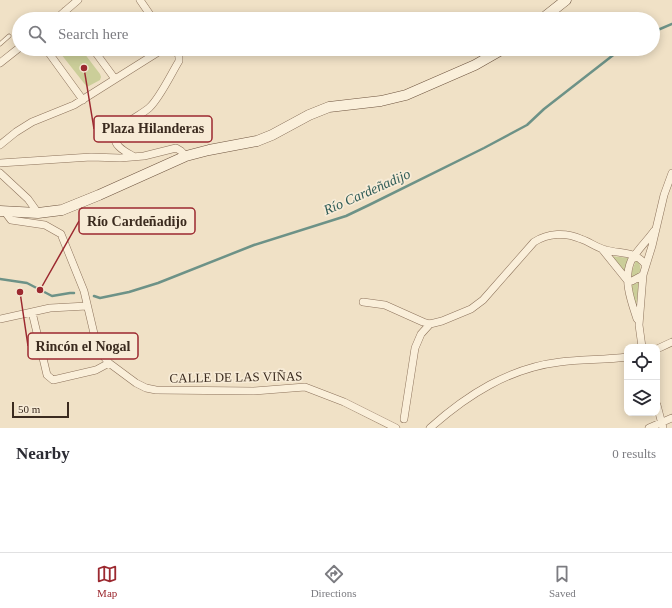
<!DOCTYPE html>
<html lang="en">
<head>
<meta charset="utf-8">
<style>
	:root { --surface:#fff; --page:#f7f7f7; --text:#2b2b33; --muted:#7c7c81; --line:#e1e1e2; --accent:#9c2930 }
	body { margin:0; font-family:Georgia,serif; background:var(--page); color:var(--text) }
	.controls { position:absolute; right:12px; bottom:12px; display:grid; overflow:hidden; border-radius:8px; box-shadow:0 2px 10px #0003 }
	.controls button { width:36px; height:36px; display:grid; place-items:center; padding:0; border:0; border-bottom:1px solid var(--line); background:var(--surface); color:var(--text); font:20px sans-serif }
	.scale { position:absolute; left:12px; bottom:10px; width:57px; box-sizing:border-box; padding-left:4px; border:2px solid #3b2b1f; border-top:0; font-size:11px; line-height:14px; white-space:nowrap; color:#3b2b1f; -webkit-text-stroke:3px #f7ebd6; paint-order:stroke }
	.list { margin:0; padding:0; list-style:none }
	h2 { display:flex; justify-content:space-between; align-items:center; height:52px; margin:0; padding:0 16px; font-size:17px }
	h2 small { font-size:13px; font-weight:400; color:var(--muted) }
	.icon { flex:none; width:22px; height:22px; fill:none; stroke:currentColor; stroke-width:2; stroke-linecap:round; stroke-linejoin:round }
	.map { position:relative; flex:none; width:672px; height:428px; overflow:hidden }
	.search { position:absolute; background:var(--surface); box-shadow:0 2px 10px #0003; left:12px; right:12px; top:12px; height:44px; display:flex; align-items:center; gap:10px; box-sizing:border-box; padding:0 14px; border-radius:22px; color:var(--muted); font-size:15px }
	.sheet { height:124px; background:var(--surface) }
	nav { display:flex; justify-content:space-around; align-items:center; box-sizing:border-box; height:56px; border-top:1px solid var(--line); background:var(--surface); font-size:11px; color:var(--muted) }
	nav a { display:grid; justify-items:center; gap:2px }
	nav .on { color:var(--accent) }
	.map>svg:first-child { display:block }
	.green { fill:#cbce99 }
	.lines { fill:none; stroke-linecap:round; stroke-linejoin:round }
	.stream { stroke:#6d9287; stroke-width:2.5 }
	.service-casing { stroke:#8c725b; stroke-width:4.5 }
	.minor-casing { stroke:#8c725b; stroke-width:8 }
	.secondary-casing { stroke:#6d533e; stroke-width:11 }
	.service { stroke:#faefda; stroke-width:3.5 }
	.minor { stroke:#faefda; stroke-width:7 }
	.secondary { stroke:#faefda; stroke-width:10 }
	.labels { text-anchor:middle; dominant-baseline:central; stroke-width:3.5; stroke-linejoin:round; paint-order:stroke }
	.street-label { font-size:13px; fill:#3b2b1f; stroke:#f7ebd6 }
	.water-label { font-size:14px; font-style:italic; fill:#2e5b56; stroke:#f7ebd6 }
	.leader { fill:none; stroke:#9c2930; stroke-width:1.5 }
	.callout-dot { fill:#9c2930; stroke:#f7ebd6; stroke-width:1.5 }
	.callout { fill:#f7ebd6; stroke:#9c2930; stroke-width:1.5 }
	.callout-label { font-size:14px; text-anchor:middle; font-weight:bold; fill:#3b2b1f }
</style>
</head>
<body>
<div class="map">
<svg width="672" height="428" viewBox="0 0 672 428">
	<rect width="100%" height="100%" fill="#f0e1c6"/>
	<!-- green -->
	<path class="green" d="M57 49H81L100 74 101 77 100 80 87 87Z
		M610 256 630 258 624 273Z
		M636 260C640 264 641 266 640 272L634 277H630Z
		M639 281 636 307 630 284H636Z"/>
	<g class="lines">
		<!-- stream -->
		<path class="stream" d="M653 32 672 24
			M0 279 27 283 52 296 70 293H74
			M94 296 100 298 129 292 158 283 254 245 346 216 369 205 484 148 527 125 544 109 621 49"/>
		<defs>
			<path id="service" d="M0 44 9 36"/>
			<path id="minor" d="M140 0 153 19
				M65 11 71 19
				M56 19 78 0
				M46 49 83 100
				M93 49 115 79
				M0 63 19 48
				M0 145 16 132 32 122 74 105 163 49
				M133 156C126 152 111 145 116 134 119 125 141 115 149 108 160 98 171 74 179 61V56L175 49
				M0 163 91 157 120 158 144 156 176 148 181 151 186 156
				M0 173 28 199 38 213
				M5 212 11 220 45 225 61 234 84 291 96 342 101 353 109 363 136 383 146 388 156 390 254 391 305 387 344 402 396 428
				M602 249 627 280 632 281 643 275
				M363 302 385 305 423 322 430 324 442 321 471 309 483 300 534 242C548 233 566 232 581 239 590 242 597 248 606 250 621 254 635 251 645 264
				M32 312 47 375 53 380 96 370 109 363
				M0 319 50 308 87 306
				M637 319C631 301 623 280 631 261 637 250 647 241 654 231
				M642 347 639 325 643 275 652 246 664 195 672 173
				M657 349 672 342
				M657 405 663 428
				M404 419 415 348 421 334 430 324
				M430 428C467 395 509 368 560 362 582 359 605 360 627 357
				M649 428 672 418"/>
			<path id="secondary" d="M542 19 566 0
				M0 211 38 213 62 210 99 195 186 156 209 150 257 141 272 135 309 115 329 107 381 101 406 95 475 65 503 49"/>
		</defs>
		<!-- service casing -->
		<use href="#service" class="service-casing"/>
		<!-- minor casing -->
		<use href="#minor" class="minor-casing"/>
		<!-- secondary casing -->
		<use href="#secondary" class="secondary-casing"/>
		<!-- service -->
		<use href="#service" class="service"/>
		<!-- minor -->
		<use href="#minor" class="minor"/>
		<!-- secondary -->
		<use href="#secondary" class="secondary"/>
	</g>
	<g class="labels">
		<!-- street labels -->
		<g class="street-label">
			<text transform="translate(236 377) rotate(-1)">CALLE DE LAS VIÑAS</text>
		</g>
		<!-- water labels -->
		<g class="water-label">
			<text transform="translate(367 192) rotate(-24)">Río Cardeñadijo</text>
		</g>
	</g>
	<!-- callouts -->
	<path class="leader" d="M84 68L94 129M40 290L79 221M20 292L28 346"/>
	<g class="callout-dot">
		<circle cx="84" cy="68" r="4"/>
		<circle cx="40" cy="290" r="4"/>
		<circle cx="20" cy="292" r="4"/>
	</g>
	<g class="callout">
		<rect x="94" y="116" width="118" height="26" rx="4"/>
		<rect x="79" y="208" width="116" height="26" rx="4"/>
		<rect x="28" y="333" width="110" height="26" rx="4"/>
	</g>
	<g class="callout-label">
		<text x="153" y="133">Plaza Hilanderas</text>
		<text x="137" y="226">Río Cardeñadijo</text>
		<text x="83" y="351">Rincón el Nogal</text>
	</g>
</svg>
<div class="controls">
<button><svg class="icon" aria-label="locate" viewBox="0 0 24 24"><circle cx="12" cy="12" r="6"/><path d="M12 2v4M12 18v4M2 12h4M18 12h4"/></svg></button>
<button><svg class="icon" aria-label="layers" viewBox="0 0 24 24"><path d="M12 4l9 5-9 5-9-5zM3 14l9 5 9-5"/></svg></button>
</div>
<div class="scale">50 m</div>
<div class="search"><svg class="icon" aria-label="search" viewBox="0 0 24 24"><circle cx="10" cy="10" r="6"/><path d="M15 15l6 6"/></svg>Search here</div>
</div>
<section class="sheet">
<h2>Nearby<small>0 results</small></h2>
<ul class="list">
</ul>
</section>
<nav>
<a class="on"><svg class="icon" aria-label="map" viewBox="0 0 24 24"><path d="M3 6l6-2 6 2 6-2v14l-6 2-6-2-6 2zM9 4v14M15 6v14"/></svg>Map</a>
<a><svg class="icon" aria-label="directions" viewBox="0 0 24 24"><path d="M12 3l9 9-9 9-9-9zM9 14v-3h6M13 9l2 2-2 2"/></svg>Directions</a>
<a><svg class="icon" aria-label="saved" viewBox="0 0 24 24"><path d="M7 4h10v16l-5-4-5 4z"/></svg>Saved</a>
</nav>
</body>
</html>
